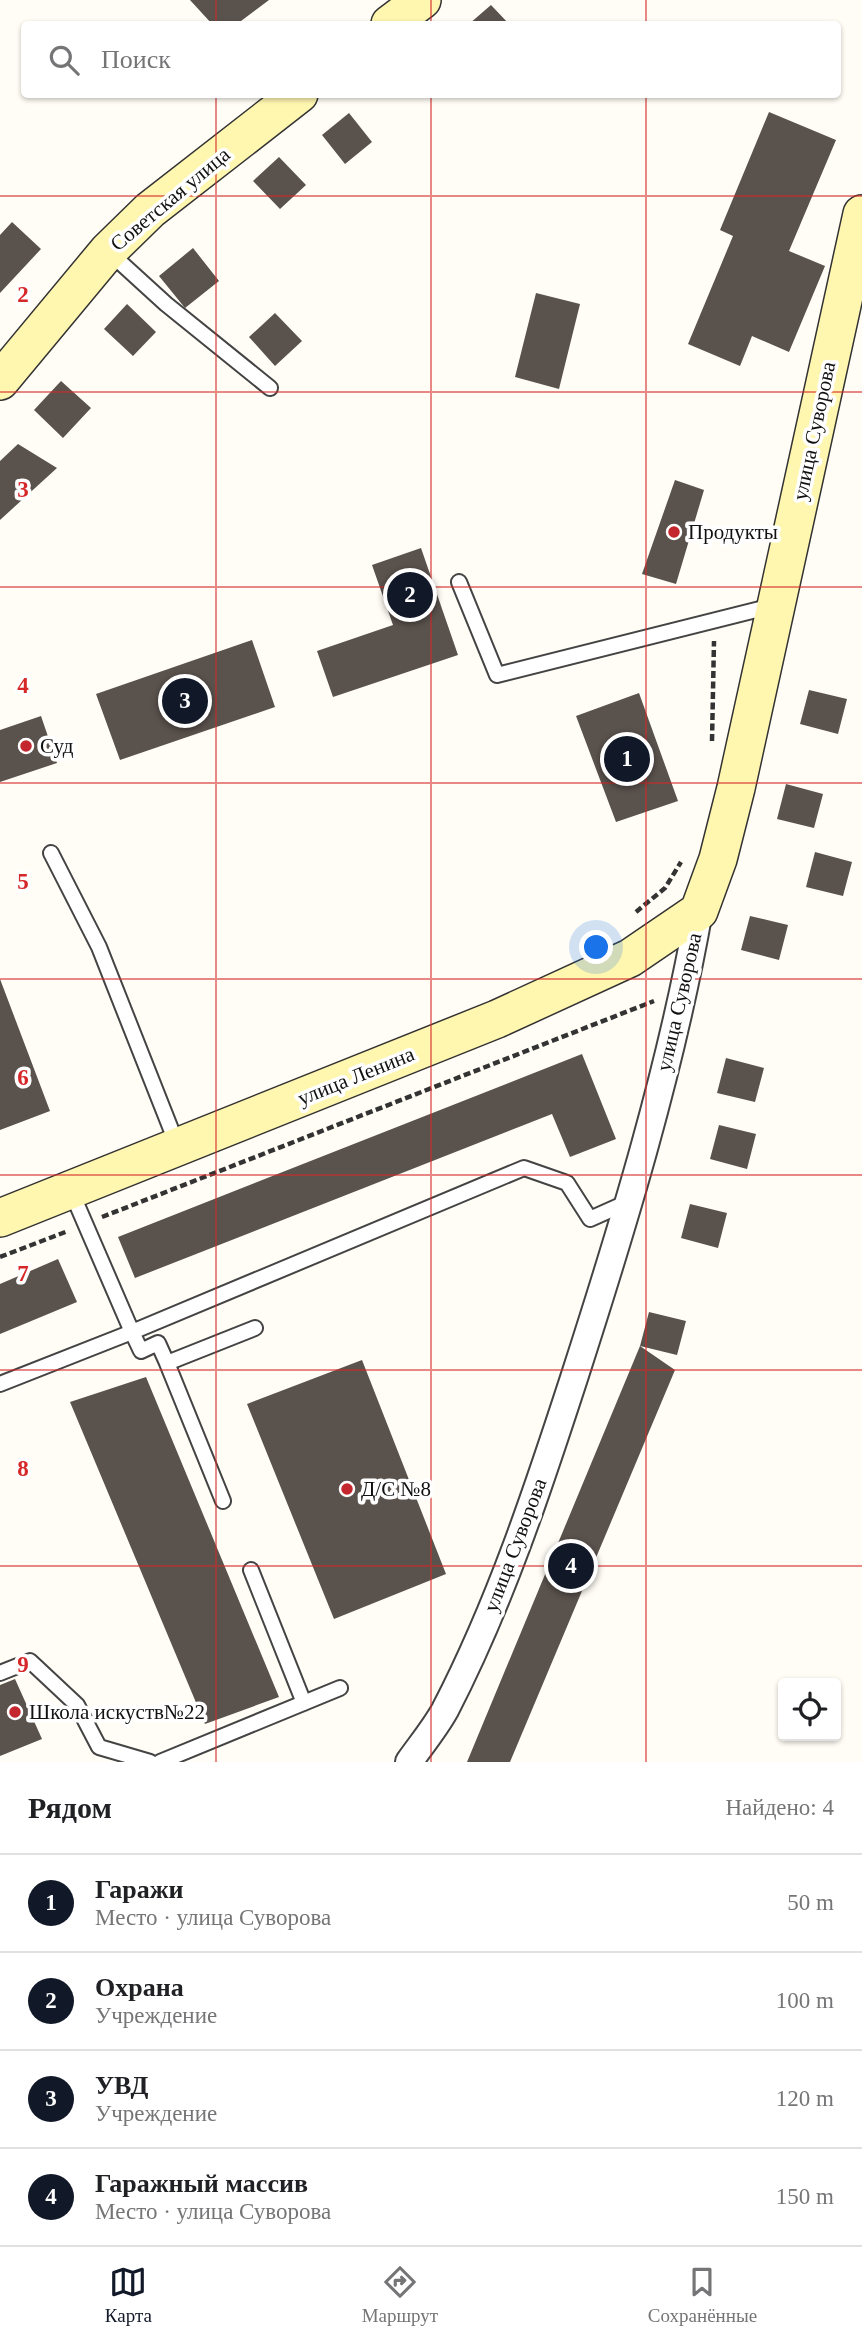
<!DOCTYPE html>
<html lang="ru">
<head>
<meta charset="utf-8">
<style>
	:root { --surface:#fff; --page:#f2f2f2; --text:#202124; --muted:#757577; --line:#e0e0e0; --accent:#111827 }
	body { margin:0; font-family:"Times New Roman",serif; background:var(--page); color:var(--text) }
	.controls { position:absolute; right:21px; bottom:21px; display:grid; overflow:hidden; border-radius:7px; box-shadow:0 2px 5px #0004 }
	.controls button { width:63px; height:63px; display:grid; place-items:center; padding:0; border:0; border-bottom:2px solid var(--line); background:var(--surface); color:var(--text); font:35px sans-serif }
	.you { position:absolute; left:597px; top:948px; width:24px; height:24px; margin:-18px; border:5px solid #fff; border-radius:50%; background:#1a73e8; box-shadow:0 0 0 10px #1a73e833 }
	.badge { display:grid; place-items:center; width:46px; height:46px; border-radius:50%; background:var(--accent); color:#fff; font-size:23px; font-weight:700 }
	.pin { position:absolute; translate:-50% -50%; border:4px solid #fff; box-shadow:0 2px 7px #0006 }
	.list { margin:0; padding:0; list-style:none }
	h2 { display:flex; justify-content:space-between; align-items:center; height:91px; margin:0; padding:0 28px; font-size:30px }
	h2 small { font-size:23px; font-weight:400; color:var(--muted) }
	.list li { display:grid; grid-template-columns:46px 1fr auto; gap:21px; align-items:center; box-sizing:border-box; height:98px; padding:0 28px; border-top:2px solid var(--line) }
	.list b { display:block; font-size:26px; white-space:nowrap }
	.list p { margin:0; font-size:23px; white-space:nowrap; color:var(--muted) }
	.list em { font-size:23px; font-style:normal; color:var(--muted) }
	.icon { flex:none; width:38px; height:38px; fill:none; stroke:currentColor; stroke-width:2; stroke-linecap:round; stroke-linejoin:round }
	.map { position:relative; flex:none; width:862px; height:1762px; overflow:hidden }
	.search { position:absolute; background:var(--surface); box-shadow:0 2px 5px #0004; left:21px; right:21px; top:21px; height:77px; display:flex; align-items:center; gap:18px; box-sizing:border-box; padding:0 24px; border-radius:7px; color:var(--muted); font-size:26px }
	.sheet { height:483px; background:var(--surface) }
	nav { display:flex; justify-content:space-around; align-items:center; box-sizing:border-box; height:98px; border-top:2px solid var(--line); background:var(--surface); font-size:19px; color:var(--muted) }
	nav a { display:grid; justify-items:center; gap:4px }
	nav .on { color:var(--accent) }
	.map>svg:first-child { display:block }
	.building { fill:#5a524d }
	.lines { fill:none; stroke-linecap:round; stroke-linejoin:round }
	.lane-casing { stroke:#444; stroke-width:18 }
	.street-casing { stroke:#444; stroke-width:30 }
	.secondary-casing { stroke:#333; stroke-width:40 }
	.path { stroke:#333; stroke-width:4.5; stroke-dasharray:7 3.5; stroke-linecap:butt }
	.lane { stroke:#fff; stroke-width:14 }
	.street { stroke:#fff; stroke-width:26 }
	.secondary { stroke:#fff6b0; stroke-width:37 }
	.grid { fill:none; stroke:#d62828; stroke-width:2; stroke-opacity:0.55 }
	.poi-dot { fill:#c4262e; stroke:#fff; stroke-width:2.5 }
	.labels { text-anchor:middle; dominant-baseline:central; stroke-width:7; stroke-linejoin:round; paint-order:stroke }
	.street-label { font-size:21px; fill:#111; stroke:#fff }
	.poi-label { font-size:21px; fill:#111; stroke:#fff; text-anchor:start }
	.grid-label { font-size:23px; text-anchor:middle; font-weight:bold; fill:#d62828; stroke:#fff; stroke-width:7; stroke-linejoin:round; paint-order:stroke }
</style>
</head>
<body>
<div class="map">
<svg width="862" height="1762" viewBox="0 0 862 1762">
	<rect width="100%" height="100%" fill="#fffdf5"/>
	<!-- building -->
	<path class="building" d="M190 0H269L237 24H212Z
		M491 5 509 24H469Z
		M769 112 836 140 789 251 825 266 789 352 752 336 740 366 688 344 733 236 720 230Z
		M349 113 372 142 345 164 322 135Z
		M279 157 306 185 280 209 253 181Z
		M12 222 41 249 0 293V235Z
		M193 248 219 281 185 308 159 276Z
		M536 293 580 304 559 389 515 377Z
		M127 304 156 332 133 356 104 329Z
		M275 313 302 341 275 366 249 337Z
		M61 381 91 408 63 438 34 410Z
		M18 444 57 468 0 520V461Z
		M675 480 704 490 676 584 642 574Z
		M421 548 458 655 333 697 317 651 393 625 372 565Z
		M252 640 275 707 120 760 96 694Z
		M809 690 847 699 838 734 800 724Z
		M639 693 678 801 616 822 576 716Z
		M41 716 57 763 0 782V730Z
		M786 784 823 794 814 828 777 819Z
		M815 852 852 862 843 896 806 887Z
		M750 916 788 925 779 960 741 950Z
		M0 979 50 1111 0 1130Z
		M582 1054 616 1139 570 1157 552 1114 135 1278 118 1237Z
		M726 1058 764 1068 755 1102 717 1093Z
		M719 1125 756 1134 747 1169 710 1159Z
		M690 1204 727 1213 718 1248 681 1238Z
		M58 1259 77 1302 0 1334V1284Z
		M649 1312 686 1321 677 1355 640 1346 675 1370 510 1762H467L640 1346Z
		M362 1360 446 1574 334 1619 247 1404Z
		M146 1377 279 1697 205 1724 70 1402Z
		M15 1679 42 1739 0 1756V1685Z"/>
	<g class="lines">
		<defs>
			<path id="lane" d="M109 252 166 304 270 388
				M459 582 497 675 772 606
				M51 853 99 947 178 1147
				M71 1191 132 1332 524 1168 567 1183 590 1219 628 1202
				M167 1363 223 1501
				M0 1384 132 1332 141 1351 158 1343 167 1363 255 1328
				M251 1570 304 1703
				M0 1673 30 1661 77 1705 99 1747 150 1762
				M160 1762 340 1688"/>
			<path id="street" d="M409 1762C421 1745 435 1728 445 1710 500 1604 538 1489 575 1375 624 1223 671 1069 699 911"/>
			<path id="secondary" d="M390 24 422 0
				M0 381 108 251 150 210 299 94
				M0 1218 497 1019 630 958 699 911 718 859 736 788 862 214"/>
		</defs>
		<!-- lane casing -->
		<use href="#lane" class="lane-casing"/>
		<!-- street casing -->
		<use href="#street" class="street-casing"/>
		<!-- secondary casing -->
		<use href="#secondary" class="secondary-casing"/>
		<!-- path -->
		<path class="path" d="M712 741 714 641
			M636 912 665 888 681 862
			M102 1217 654 1001
			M0 1257 68 1231"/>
		<!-- lane -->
		<use href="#lane" class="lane"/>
		<!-- street -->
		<use href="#street" class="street"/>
		<!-- secondary -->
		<use href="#secondary" class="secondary"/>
	</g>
	<!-- grid -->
	<path class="grid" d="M216 0V24M431 0V24M646 0V24M216 94V1762M431 94V1762M646 94V1762M0 196H862M0 392H862M0 587H862M0 783H862M0 979H862M0 1175H862M0 1370H862M0 1566H862"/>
	<!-- markers -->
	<g class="poi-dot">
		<circle cx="674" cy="532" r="7"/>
		<circle cx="26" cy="746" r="7"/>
		<circle cx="347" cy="1489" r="7"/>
		<circle cx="15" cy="1712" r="7"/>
	</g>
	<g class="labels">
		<!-- street labels -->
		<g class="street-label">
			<text transform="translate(170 199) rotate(-40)">Советская улица</text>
			<text transform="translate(814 431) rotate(-78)">улица Суворова</text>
			<text transform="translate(679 1002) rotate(-77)">улица Суворова</text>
			<text transform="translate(356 1076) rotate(-22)">улица Ленина</text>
			<text transform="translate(515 1545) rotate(-69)">улица Суворова</text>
		</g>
		<!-- poi labels -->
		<g class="poi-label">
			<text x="688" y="532">Продукты</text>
			<text x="40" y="746">Суд</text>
			<text x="361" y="1489">Д/С №8</text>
			<text x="29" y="1712">Школа искуств№22</text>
		</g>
	</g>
	<g class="grid-label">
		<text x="23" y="302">2</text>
		<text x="23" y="497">3</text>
		<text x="23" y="693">4</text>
		<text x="23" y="889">5</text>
		<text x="23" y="1085">6</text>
		<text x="23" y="1281">7</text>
		<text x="23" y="1476">8</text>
		<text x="23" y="1672">9</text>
	</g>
</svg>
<div class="controls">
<button><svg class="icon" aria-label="locate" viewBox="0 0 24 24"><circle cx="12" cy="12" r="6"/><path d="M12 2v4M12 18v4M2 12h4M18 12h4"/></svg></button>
</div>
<div class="you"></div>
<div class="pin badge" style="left:627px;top:759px">1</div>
<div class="pin badge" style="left:410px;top:595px">2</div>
<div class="pin badge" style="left:185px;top:701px">3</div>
<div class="pin badge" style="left:571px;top:1566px">4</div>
<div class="search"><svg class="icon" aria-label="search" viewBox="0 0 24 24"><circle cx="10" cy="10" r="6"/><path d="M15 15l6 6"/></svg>Поиск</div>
</div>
<section class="sheet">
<h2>Рядом<small>Найдено: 4</small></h2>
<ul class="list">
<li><span class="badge">1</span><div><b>Гаражи</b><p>Место · улица Суворова</p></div><em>50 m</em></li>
<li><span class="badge">2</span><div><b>Охрана</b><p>Учреждение</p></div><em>100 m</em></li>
<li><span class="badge">3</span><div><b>УВД</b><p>Учреждение</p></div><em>120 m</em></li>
<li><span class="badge">4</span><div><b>Гаражный массив</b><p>Место · улица Суворова</p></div><em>150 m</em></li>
</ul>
</section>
<nav>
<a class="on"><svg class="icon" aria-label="map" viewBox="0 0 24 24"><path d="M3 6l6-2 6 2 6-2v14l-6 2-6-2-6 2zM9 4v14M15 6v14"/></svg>Карта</a>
<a><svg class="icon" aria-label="directions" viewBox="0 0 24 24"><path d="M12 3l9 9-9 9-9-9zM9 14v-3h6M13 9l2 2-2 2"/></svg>Маршрут</a>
<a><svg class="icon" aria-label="saved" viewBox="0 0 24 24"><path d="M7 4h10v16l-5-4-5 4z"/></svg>Сохранённые</a>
</nav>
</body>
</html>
